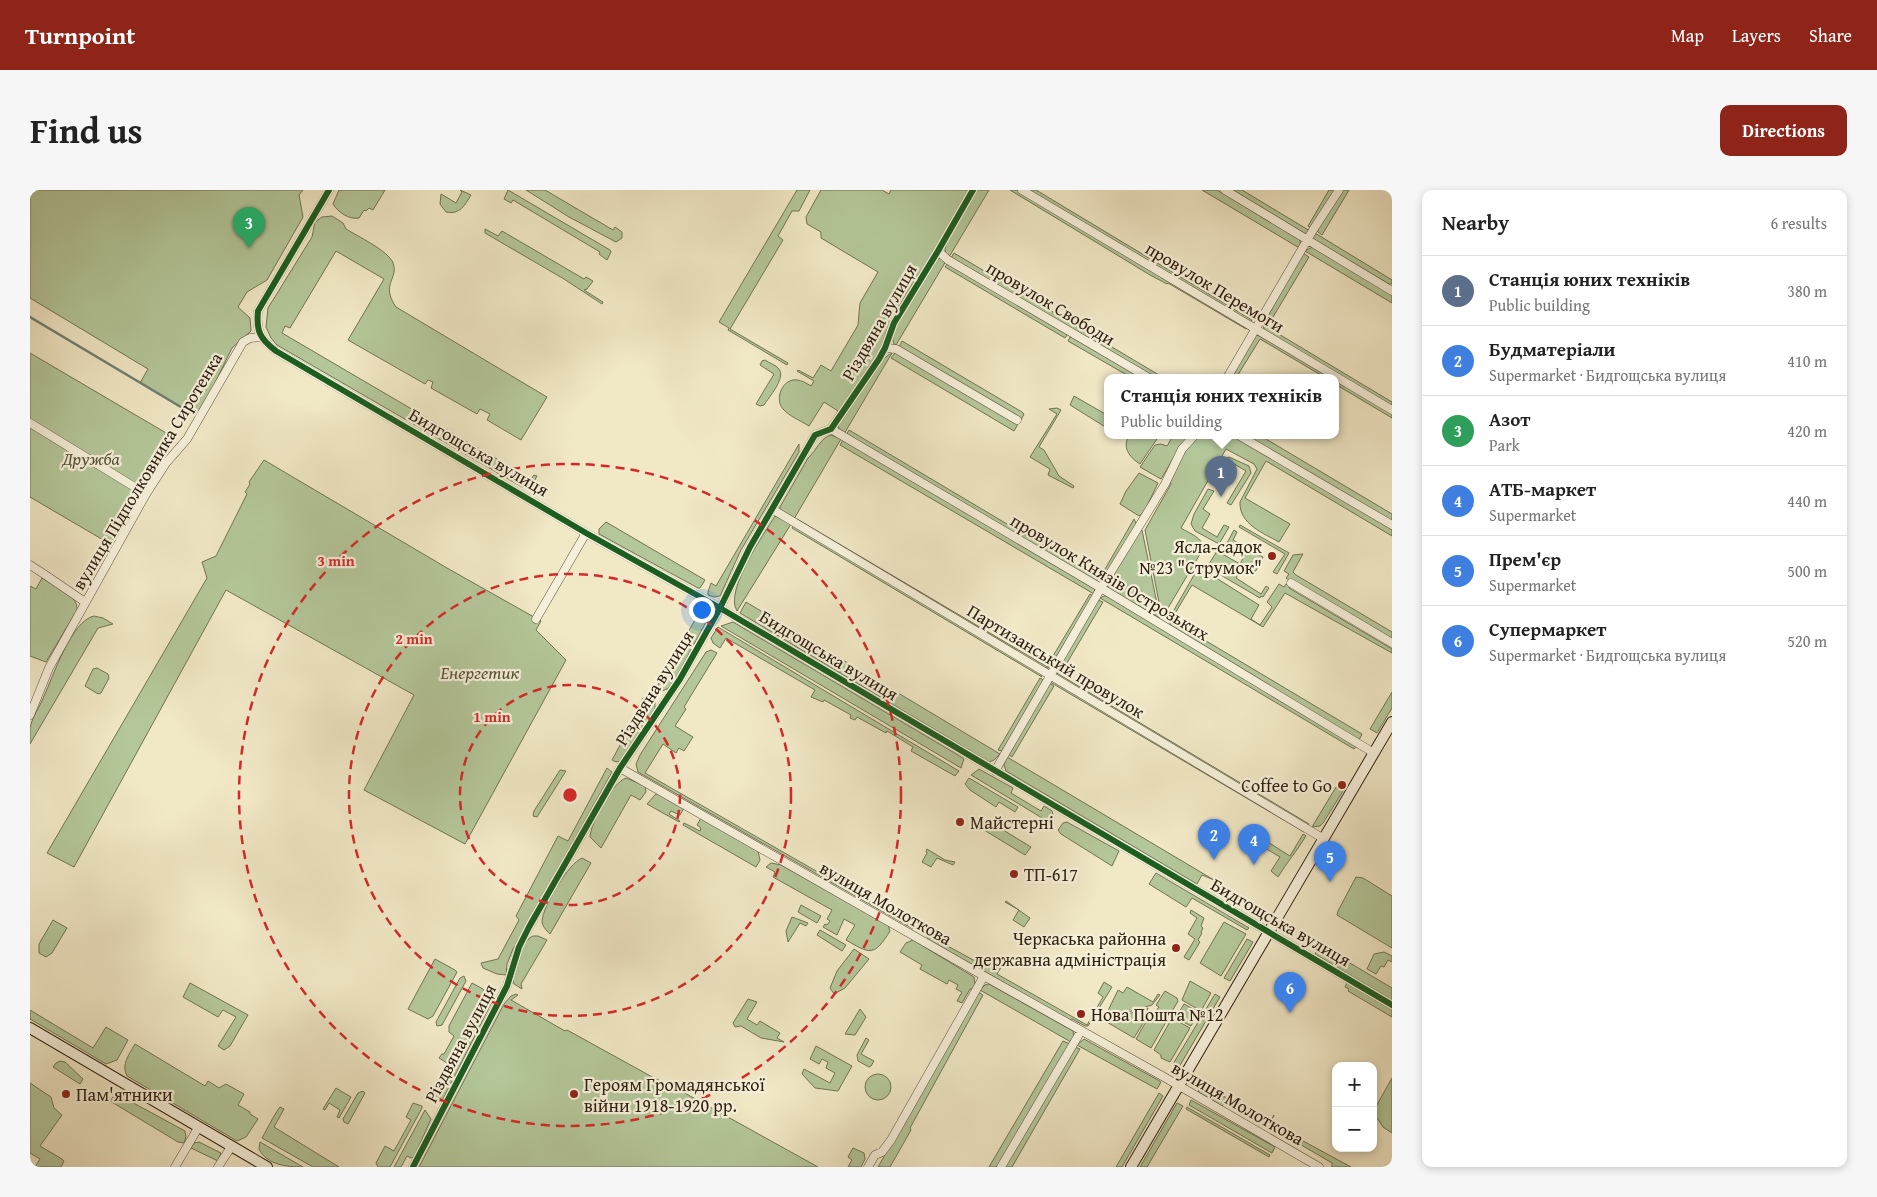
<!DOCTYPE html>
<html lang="en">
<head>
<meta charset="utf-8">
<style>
	:root { --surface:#fff; --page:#f6f6f6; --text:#222; --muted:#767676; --line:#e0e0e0; --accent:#8f2418 }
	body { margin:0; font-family:"Gentium Book Plus",serif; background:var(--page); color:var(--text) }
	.controls { position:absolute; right:15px; bottom:15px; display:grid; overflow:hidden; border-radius:10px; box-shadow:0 2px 8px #0003 }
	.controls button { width:45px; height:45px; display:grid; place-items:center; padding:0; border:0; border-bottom:1px solid var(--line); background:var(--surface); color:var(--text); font:25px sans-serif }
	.you { position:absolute; left:671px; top:419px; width:18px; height:18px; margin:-12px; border:4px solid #fff; border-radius:50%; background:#1a73e8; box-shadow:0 0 0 8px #1a73e833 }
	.badge { display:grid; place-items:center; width:32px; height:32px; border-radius:50%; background:var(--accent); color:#fff; font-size:16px; font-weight:700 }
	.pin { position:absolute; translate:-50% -41px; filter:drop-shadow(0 1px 2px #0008) }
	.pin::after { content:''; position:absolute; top:26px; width:18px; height:15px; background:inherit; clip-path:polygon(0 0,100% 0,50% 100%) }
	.popup { position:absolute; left:1074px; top:184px; width:235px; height:65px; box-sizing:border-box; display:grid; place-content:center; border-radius:10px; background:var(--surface); filter:drop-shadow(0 1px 4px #0005); font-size:16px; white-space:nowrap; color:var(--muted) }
	.popup b { font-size:19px; color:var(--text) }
	.popup::after { content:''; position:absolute; left:50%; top:100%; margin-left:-10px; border:10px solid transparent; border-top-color:var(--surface) }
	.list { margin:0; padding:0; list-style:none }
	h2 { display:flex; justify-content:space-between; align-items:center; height:65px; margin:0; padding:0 20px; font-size:21px }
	h2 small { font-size:16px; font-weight:400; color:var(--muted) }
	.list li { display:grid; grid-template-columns:32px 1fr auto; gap:15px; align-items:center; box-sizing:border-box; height:70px; padding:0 20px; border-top:1px solid var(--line) }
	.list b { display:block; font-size:19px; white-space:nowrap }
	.list p { margin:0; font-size:16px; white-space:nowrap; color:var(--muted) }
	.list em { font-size:16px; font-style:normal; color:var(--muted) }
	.map { position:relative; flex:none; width:1362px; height:977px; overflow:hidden; border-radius:10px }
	header { display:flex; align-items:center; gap:30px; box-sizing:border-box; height:70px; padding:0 25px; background:var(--accent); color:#fff }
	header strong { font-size:24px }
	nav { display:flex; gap:28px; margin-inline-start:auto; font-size:18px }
	.intro { display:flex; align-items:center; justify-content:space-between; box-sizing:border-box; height:120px; padding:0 30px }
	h1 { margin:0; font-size:35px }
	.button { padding:12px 22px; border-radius:10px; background:var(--accent); color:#fff; font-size:18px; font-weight:700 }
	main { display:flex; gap:30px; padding:0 30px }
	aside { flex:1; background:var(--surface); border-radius:10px; box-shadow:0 2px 8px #0003 }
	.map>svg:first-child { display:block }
	.green { fill:#b4c79a; stroke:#717354 }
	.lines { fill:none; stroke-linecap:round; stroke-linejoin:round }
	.stream { stroke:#6f8073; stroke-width:2.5 }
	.street-casing { stroke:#5f513c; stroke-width:9 }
	.secondary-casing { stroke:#2e1f0e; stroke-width:12 }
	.street { stroke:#f6f0da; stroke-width:8 }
	.secondary { stroke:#f6f0da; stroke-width:10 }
	.cycleway-casing { stroke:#f6f0da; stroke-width:9 }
	.cycleway { stroke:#1b5e20; stroke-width:6 }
	.ring { fill:none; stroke:#d62828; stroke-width:2.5; stroke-dasharray:9 6 }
	.poi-dot { fill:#8f2418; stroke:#f6f0da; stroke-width:2 }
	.labels { text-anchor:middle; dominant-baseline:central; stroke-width:4.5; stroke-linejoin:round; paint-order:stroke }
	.street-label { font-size:18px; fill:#2e1f0e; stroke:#f6f0da }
	.park-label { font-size:18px; font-style:italic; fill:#565138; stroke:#f6f0da }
	.poi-label { font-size:18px; fill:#2e1f0e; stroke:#f6f0da; text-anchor:start }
	.centre { fill:#d62828; stroke:#f6f0da; stroke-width:2.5 }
	.ring-label { font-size:15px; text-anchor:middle; font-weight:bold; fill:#d62828; stroke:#f6f0da; stroke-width:4.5; stroke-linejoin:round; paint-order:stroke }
</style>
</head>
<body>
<header>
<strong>Turnpoint</strong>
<nav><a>Map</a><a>Layers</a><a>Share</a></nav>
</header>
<div class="intro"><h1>Find us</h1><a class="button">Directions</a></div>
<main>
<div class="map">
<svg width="1362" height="977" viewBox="0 0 1362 977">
	<rect width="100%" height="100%" fill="#f1e8c6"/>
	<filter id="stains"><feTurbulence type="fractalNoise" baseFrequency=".004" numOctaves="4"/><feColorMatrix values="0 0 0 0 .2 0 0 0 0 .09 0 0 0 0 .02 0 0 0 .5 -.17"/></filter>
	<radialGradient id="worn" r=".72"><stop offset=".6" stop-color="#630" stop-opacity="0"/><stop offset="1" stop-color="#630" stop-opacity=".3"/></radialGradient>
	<!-- green -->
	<path class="green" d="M0 0H273L269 5 273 27 237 90 217 102 208 117 220 128 221 141 202 158 168 228 110 193 118 179 0 108Z
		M309 0H355L343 20 339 18 336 21 334 20 329 28C319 30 308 22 303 14Z
		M430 0 441 5C435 15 430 25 416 22L410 14 411 4 426 13 432 2Z
		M478 0 580 60 581 62 577 70 569 64 570 62 483 10 481 13 474 9Z
		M496 0H515L583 40 585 37 592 42V48L586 52 539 27Z
		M767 0H780L769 21H762L748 46 753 50 700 139 758 173 757 175 698 140 699 138 689 132Z
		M791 0H852L859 4 861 0H940L921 31 903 64 877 102 856 142 850 162 837 179 805 229 801 233 808 221 794 212 779 236C771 231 759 226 753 219 745 210 751 192 763 190 770 189 776 193 781 196L784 191 767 181 768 180 783 188 791 175 801 181 828 135 830 113 848 82 791 48V42L777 34 776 27Z
		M947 0H959L919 67 915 62C915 44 937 15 947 0Z
		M980 0H987L1218 137 1216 139 1138 93 1137 94 1120 85Z
		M995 0H1006L1222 130 1220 133Z
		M1172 0H1187L1270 50 1271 59Z
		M1203 0H1212L1280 41 1276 44Z
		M1299 0H1305L1282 39 1278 36Z
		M1311 0H1319L1292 45 1287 41Z
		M302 26 313 33 316 39C327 46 359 61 363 73 369 89 350 94 366 117L517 207 491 250 457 230 460 224 450 219 447 224 401 198 403 192 398 190 395 194 318 150 354 89 306 61 260 138 255 136 252 143 501 289 504 285 507 286 502 295 492 297 247 155 241 148 236 137 238 118 282 47 285 32 292 27Z
		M455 39 468 46 472 41 554 89 556 87 563 91 557 99 554 100 573 112 572 114 534 89 455 43Z
		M1285 43 1362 90V94H1359L1285 50 1283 47Z
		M1282 57 1362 105V113L1275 61Z
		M924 63 1134 188H1122L921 68Z
		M1273 63 1279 67 1237 137 1362 212V217L1235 142 1233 135Z
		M911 68 916 71 866 155 864 154 862 147 863 141 908 69Z
		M918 73 1036 142 1037 145 1035 148 915 77Z
		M1224 145 1231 146 1302 188H1296L1230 149 1206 188H1199Z
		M1040 147H1042L1112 188H1102L1038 151Z
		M872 151 992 222 994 224 991 230 869 157Z
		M0 163 143 247 80 354 0 307Z
		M862 163 814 244 809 240 808 233C819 218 847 169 862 163Z
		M867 163 988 234 984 241 861 168 864 164Z
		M735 170C739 173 746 175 749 179 756 188 739 207 734 215L730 216 726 214 744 184 730 175 732 171Z
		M1305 190 1362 224V228L1305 194Z
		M1044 206 1077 225V238L1040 215Z
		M1027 218 1031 220 1009 257 1014 260 1029 286 1044 296 1043 298 1018 285 1020 279 1000 267 1027 224 1019 219Z
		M819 240 1066 387 1071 386 1104 329 1107 335 1075 387 1064 391 816 245Z
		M801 245 811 249 764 329 750 320V317L778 268C787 260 790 248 801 245Z
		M1099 246H1129L1110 274C1099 267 1092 257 1099 246Z
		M1143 246H1160L1150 257 1131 289 1110 277 1125 255 1131 254 1137 256Z
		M1167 246H1206L1362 339V346L1236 271 1215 308 1260 334 1249 352C1233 343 1209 334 1210 312L1227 279 1224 274 1196 259 1151 338C1160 344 1173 347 1173 359L1132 428 1115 340 1141 294 1140 290 1156 259Z
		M1217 246H1231L1236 249 1362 324V331Z
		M813 250 1065 399 1064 404 810 255Z
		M769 254V262L711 360 690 406 684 407 678 405V402L681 393 686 396Z
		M1199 267 1219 276 1221 283 1201 315 1197 313 1216 281 1201 272 1197 278 1191 275 1196 268Z
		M234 270 417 378 511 431 506 440 536 470 435 654 334 600 384 505 196 400 44 677 17 663 177 388 172 372 186 366 217 304 215 302 220 294 219 292Z
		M1109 283 1128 293 1114 322 1109 326 1090 314 1096 301Z
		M1178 299 1184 301 1173 319 1180 324 1172 338 1187 347 1194 335 1199 337 1189 354 1165 341 1161 334 1164 324Z
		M745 326 761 334 707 421C694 401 734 344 745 326Z
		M767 329 1019 478H1014L766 331Z
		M576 332 675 390 670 398H668L569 344V339Z
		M1210 335 1259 363 1247 384 1243 382 1255 364 1209 337Z
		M763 336 1010 483 1012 487 762 338Z
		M1112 340 1130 428 1078 399V393L1107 343Z
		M1204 340 1207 342 1203 350 1233 367 1224 384 1212 377 1206 388 1231 404 1236 396 1239 398 1233 407 1231 406 1230 408 1177 377 1187 361 1210 374 1215 364 1197 353Z
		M1273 364 1263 382 1266 385 1362 442V450L1256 388 1259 384 1254 381 1263 365Z
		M1170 381H1175L1229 415 1221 429 1230 435 1242 417 1237 412 1249 394 1254 397 1256 394 1260 395 1259 398 1362 459V463L1255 403 1233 437 1162 395 1141 430 1332 544 1329 550 1140 436V427L1164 385Z
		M12 388C25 396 48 404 47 420L16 472 0 466V396L6 399Z
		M1060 404 1063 406 1020 477 1017 476Z
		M1074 406H1078L1296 537 1326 557 1324 559 1070 408Z
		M1068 410 1073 412 1031 483 1026 481Z
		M716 412 970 564 964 570 959 572 710 423Z
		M670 421 677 429 676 432 641 497 628 503 625 500Z
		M64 426 73 428 83 434 68 438 0 554C0 549 0 543 0 538 2 527 10 517 14 506 23 487 41 431 64 426Z
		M703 432 928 565 934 569 931 578 691 436Z
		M688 437 929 581 925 586 881 561 883 557 857 541 856 543 827 527 825 530 820 528 821 525 794 510 793 512 781 507 785 500 696 448 690 458 683 453 681 448Z
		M681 460 687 463 654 517 656 519 645 536 663 547 654 561 649 558 646 563 633 554 615 583 884 737 883 739 608 582 606 574 610 565 676 462Z
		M67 478 78 484 79 488 71 503 68 504 55 496 63 479Z
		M1025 482 1279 634 1278 636 1026 485Z
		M1010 488 1013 490 1012 492 972 561 968 560Z
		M1025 491 1275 641 1274 642 1020 492Z
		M1019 493 1024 496 982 567 979 565Z
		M1362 502V518L1347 543 1340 539Z
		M619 504 625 510V520L590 571 586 572 582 570 610 518 609 516 613 508 616 509Z
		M977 567 1184 690 1172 685 1167 694 976 581 974 575Z
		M577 578 582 582 483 759 477 774 476 785 467 784 453 778 451 773 468 769 489 730 486 726 528 646 538 651Z
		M949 579 983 598 981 603 1011 621 1014 616 1022 621 1024 627 1022 634 941 585Z
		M530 580 536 581 507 627 503 626 504 621Z
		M596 588 615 596 616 602 610 610 601 605 571 658 560 647C561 632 582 593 596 588Z
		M939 588 988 617 985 622 969 612 966 617 940 600 935 594Z
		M1306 597 1313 601 1293 633 1290 636 1282 637Z
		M626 604H630L654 618 650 625 641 621 639 624 650 631 649 632 617 614Z
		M671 628 728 661 730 670 726 677 653 635 654 633 670 641 671 638 667 635Z
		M960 632 1001 657 995 665 954 640Z
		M1037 632 1089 661 1082 676 1031 644 1028 640 1033 633Z
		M1222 642 1260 666 1273 644 1276 646C1267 661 1257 672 1248 687L1241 681 1250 667 1218 648Z
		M897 659 915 670 925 672 923 675 907 668 901 677 892 672 897 663 896 661Z
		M552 668 561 673 520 744C516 740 512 736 512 731 513 716 539 673 552 668Z
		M741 673 751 675 858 735 860 741C844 767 840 764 816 750L825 735 814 729 807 745 793 737 795 734 797 735 800 731 797 729 802 720 743 687 745 682 736 677Z
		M1126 683 1219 738 1217 740 1162 708 1156 717 1119 694Z
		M1326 687 1333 688 1362 706V758L1307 725 1308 721Z
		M976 711 1000 728 994 737 983 730 989 720 975 712Z
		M771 715 791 726 787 733 768 722Z
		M1161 720 1174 728 1171 736 1173 738 1171 742 1172 743 1168 750 1170 752 1159 770 1154 767 1165 749 1158 744 1167 728 1160 723Z
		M762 727 778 733 776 736 770 733 758 752 756 741Z
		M23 730 37 738 22 763 16 767 9 763V754Z
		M1194 732 1216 744 1191 786 1170 773Z
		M790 740 816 755 812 761 787 745Z
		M894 743 956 777 962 767 973 774 967 784 1057 835 1073 807 1068 803 1074 792 1082 797 1058 836H1055L1042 829 1040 830 899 750Z
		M503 746H508L517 750 491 794 492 799 484 794 482 788C491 775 487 754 503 746Z
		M1217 749 1223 752 1200 791 1194 788Z
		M883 750 944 787 945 795 942 799H940L932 813 927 811 932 802 926 799 928 795 919 790 917 794 890 779 892 775 870 762 876 753Z
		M1293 757 1362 798V810L1285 764 1288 759 1290 760Z
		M824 759 839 769 815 798 804 804 800 798 807 781Z
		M1354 762 1362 766V772L1358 770 1354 777 1351 776 1346 784 1337 779 1344 764Z
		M405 769 425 780 427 782 403 826 398 829 378 819Z
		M434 786 436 791 412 835 407 836 406 832 430 788Z
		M1160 791 1181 803 1171 821 1152 810Z
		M160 793 218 825 200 856 194 860 188 856 206 827 193 820 188 827 153 807Z
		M442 793 453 799 456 805 465 806 412 911 403 910 399 905 417 873 409 868 412 864H414L424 846 419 842V836Z
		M1317 793 1362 820V827L1318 801 1319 799 1315 797Z
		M959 794 1043 841 1044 847 1041 852 950 800 955 795Z
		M1097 797 1123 812 1128 804 1130 805 1122 815 1074 829 1088 800 1093 803Z
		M1135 801 1147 808 1148 811 1121 858 1106 849 1121 823 1124 824 1129 817 1126 815Z
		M948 802 953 805 880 938 881 940 860 977H848Z
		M486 804 488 805 481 810 535 841 537 840 548 846 624 888 642 896 788 977H389L474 814 481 806Z
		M1185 804 1190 807 1149 877 1143 874Z
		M718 809 727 812 717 829 727 835 730 831 750 843 747 848 754 852 731 848 711 836 705 837 703 833Z
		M1154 814 1169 822 1161 836 1146 828Z
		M1118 818 1117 820 1120 822 1104 848 1075 831Z
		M830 819 836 827 825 845 815 844Z
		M0 820 63 858 76 837 98 850 87 870 76 874 0 829Z
		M1142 828 1160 838 1140 872 1131 868V865L1124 860Z
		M836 848 839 850 831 864 844 871 841 876 839 877 828 871 827 865Z
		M1054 849 1128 890 1131 892 1127 899 1047 855Z
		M1033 851 1040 854 968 977H959Z
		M105 854 175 896 178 891 189 898 196 894 214 904 208 915 220 922V924L228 929 216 947 207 951 97 886C91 874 99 865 105 854Z
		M786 856 822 876 808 901 785 898 772 884 774 879 800 893 805 883 796 878 798 872 792 869 789 874 780 869Z
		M1045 857 1050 859 982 977H974Z
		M30 871 35 872 53 889 50 894 23 877 26 873Z
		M835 897a13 13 0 1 1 26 0a13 13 0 1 1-26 0Z
		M1362 888V943L1353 937 1343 922Z
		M0 893 21 907 24 918 32 925 10 956 32 969 34 971 31 977H5L10 969 0 963Z
		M1172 894 1218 920 1217 923 1196 912 1192 916 1168 902Z
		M306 898 321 907 309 928 307 927 310 920 299 913 295 920 293 919Z
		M333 901 335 903 318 934 314 932 313 929 328 903Z
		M1129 903 1133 906 1092 977H1086Z
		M83 907 98 910 155 941 156 947 154 953 148 952 80 911Z
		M1161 910 1245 957 1242 963 1159 915Z
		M383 913 392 916V918L360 977H348L346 973 355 956 364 961 381 930 376 927Z
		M1147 913 1153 916 1117 977H1110Z
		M250 917 254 919 244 937 309 977H283L232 948C239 936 242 928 250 917Z
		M1157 917 1240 965 1239 967 1156 919Z
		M395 920 401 929 384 967 381 968 377 966 371 977H364Z
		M1244 925 1240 933 1321 977H1302V973L1239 936Z
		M169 952 191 963 188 971 161 958 164 953Z
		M230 952 273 977C257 977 237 975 229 959Z
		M823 958 834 963 835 969 831 977H818L822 970 818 967Z"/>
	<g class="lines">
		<!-- stream -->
		<path class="stream" d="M0 127 161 223"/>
		<defs>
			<path id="street" d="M299 0 228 121C226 141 230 149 246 161L556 343 690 418 1362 815
				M992 0 1362 220
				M1195 0 1362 101
				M908 61 918 70 1119 188
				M855 158 866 159 987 230
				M1197 188 1283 40 1309 0
				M0 233 116 304
				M801 239 1071 398 1344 563
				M1210 246 1362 335
				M742 319 1294 649
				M0 375 14 384 55 412
				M1261 393 1362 453
				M506 429 556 343
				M0 525 19 478 116 304 136 273 157 249 213 152 220 148 231 147
				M590 578 954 786 1134 887 1289 977
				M965 581 1071 398 1135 294 1152 259 1164 246
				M145 977 168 938
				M188 977 201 957
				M383 977 477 796 489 757 499 737 590 578 650 489 690 418 720 357 785 245 801 239 849 169 855 158 864 133 908 61 943 0
				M838 977 845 965 852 962 861 950 954 786
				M971 977 1051 841"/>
			<path id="secondary" d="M0 838 237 977
				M1101 977 1362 532"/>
		</defs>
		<!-- street casing -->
		<use href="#street" class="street-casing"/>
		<!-- secondary casing -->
		<use href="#secondary" class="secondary-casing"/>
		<!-- street -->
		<use href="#street" class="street"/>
		<!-- secondary -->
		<use href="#secondary" class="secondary"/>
		<defs>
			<path id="cycleway" d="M299 0 228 121C226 141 230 149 246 161L556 343 690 418 1362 815
				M383 977 477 796 489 757 499 737 590 578 650 489 690 418 720 357 785 245 801 239 849 169 855 158 864 133 908 61 943 0"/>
		</defs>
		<!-- cycleway casing -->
		<use href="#cycleway" class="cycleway-casing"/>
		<!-- cycleway -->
		<use href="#cycleway" class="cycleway"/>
	</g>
	<!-- distance rings -->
	<g class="ring">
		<circle cx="540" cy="605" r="110"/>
		<circle cx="540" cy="605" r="221"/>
		<circle cx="540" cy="605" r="331"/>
	</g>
	<!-- markers -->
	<g class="poi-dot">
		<circle cx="1242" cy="366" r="5"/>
		<circle cx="1312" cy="595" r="5"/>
		<circle cx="930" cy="632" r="5"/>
		<circle cx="984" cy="684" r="5"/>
		<circle cx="1146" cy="758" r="5"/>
		<circle cx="1051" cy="824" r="5"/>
		<circle cx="36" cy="904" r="5"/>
		<circle cx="544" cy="904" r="5"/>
	</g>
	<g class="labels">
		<!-- street labels -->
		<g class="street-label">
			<text transform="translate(1185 97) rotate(31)">провулок Перемоги</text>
			<text transform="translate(1021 113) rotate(31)">провулок Свободи</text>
			<text transform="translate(849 132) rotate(-60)">Різдвяна вулиця</text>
			<text transform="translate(449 262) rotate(30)">Бидгощська вулиця</text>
			<text transform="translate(117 281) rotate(-59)">вулиця Підполковника Сиротенка</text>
			<text transform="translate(1080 387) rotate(31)">провулок Князів Острозьких</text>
			<text transform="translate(799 465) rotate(31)">Бидгощська вулиця</text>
			<text transform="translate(1026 471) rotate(31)">Партизанський провулок</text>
			<text transform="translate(624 498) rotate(-58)">Різдвяна вулиця</text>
			<text transform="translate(856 713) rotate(30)">вулиця Молоткова</text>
			<text transform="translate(1251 732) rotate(30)">Бидгощська вулиця</text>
			<text transform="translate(430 853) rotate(-62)">Різдвяна вулиця</text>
			<text transform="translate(1208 913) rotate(30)">вулиця Молоткова</text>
		</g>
		<!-- park labels -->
		<g class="park-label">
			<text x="61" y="268">Дружба</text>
			<text x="450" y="482">Енергетик</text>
		</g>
		<!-- poi labels -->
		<g class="poi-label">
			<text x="1232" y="356" text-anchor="end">Ясла-садок<tspan x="1232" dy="21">№23 "Струмок"</tspan></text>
			<text x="1302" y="595" text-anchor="end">Coffee to Go</text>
			<text x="940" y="632">Майстерні</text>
			<text x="994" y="684">ТП-617</text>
			<text x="1136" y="748" text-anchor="end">Черкаська районна<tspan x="1136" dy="21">державна адміністрація</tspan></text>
			<text x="1061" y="824">Нова Пошта №12</text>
			<text x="554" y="894">Героям Громадянської<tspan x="554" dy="21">війни 1918-1920 рр.</tspan></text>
			<text x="46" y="904">Пам'ятники</text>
		</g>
	</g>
	<circle cx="540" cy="605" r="8" class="centre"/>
	<g class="ring-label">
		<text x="306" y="376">3 min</text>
		<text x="384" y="454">2 min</text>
		<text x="462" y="532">1 min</text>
	</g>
	<rect width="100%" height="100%" filter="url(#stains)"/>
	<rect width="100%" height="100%" fill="url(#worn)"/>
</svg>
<div class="controls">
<button>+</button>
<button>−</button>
</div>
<div class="you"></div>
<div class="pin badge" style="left:1191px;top:307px;background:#5c6f8a">1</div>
<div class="popup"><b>Станція юних техніків</b>Public building</div>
<div class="pin badge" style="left:1184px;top:670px;background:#3f7fe0">2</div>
<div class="pin badge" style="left:219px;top:58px;background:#2e9e5b">3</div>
<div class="pin badge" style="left:1224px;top:675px;background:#3f7fe0">4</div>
<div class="pin badge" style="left:1300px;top:692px;background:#3f7fe0">5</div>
<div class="pin badge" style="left:1260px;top:823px;background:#3f7fe0">6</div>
</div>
<aside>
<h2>Nearby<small>6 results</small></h2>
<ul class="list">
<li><span class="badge" style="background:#5c6f8a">1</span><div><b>Станція юних техніків</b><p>Public building</p></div><em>380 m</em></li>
<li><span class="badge" style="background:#3f7fe0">2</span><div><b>Будматеріали</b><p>Supermarket · Бидгощська вулиця</p></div><em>410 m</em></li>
<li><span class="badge" style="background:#2e9e5b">3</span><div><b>Азот</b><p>Park</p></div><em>420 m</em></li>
<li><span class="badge" style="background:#3f7fe0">4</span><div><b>АТБ-маркет</b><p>Supermarket</p></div><em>440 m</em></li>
<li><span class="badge" style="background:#3f7fe0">5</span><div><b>Прем'єр</b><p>Supermarket</p></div><em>500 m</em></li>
<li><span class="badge" style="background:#3f7fe0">6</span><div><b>Супермаркет</b><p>Supermarket · Бидгощська вулиця</p></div><em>520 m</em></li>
</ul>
</aside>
</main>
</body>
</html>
